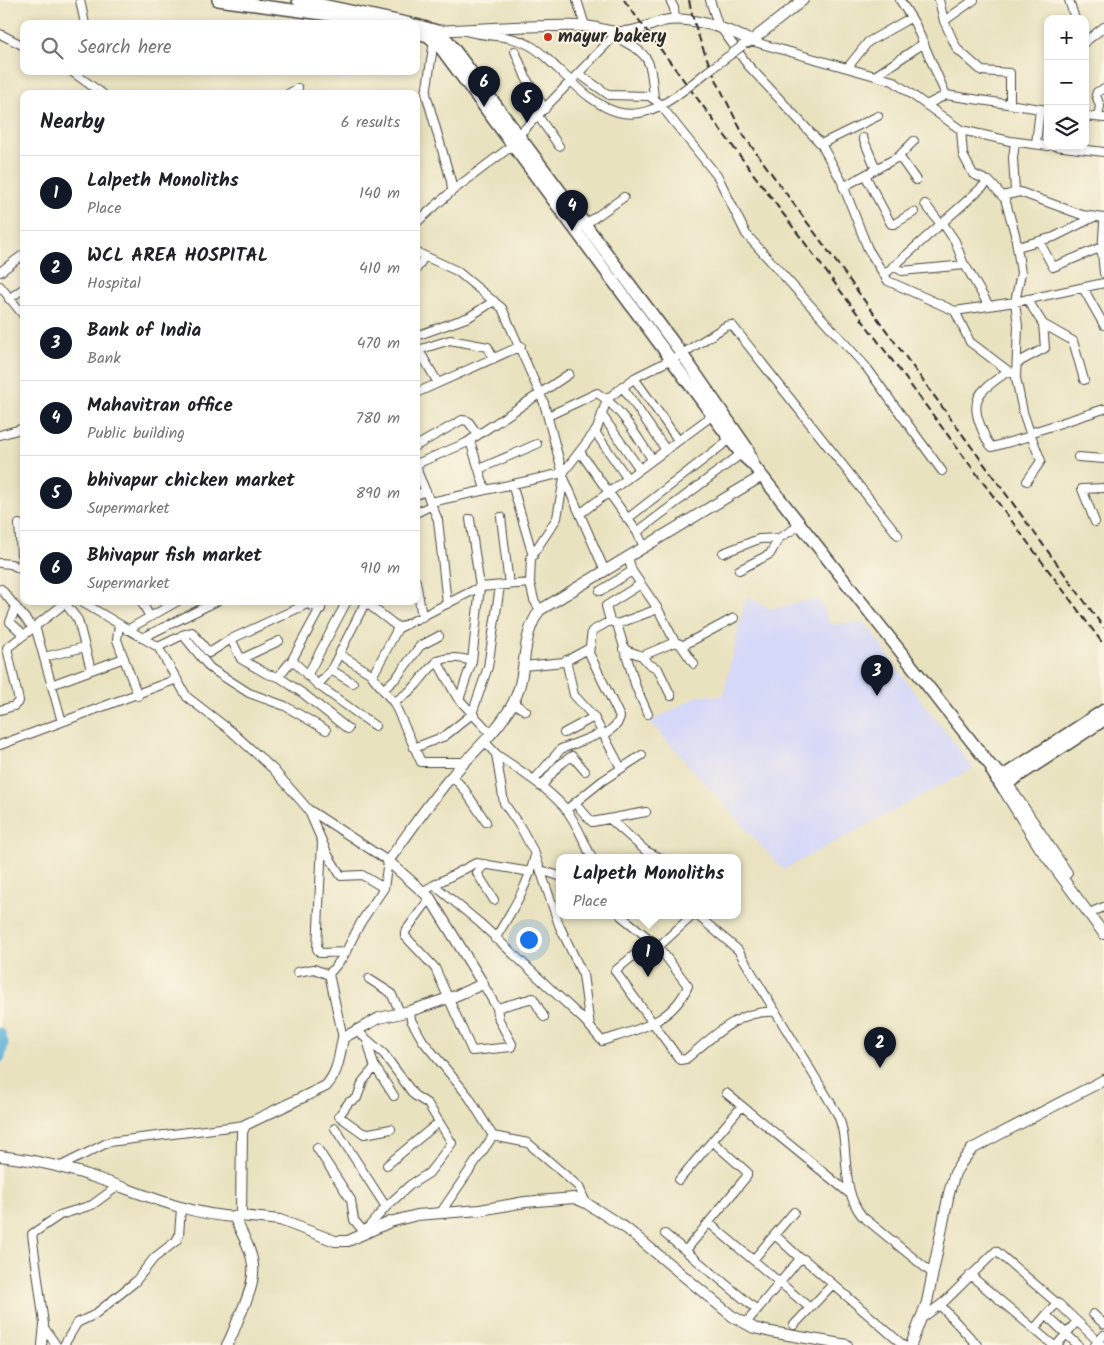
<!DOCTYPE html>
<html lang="en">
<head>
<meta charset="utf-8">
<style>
	:root { --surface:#fff; --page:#f6f6f6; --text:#202124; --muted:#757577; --line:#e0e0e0; --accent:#111827 }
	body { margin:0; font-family:Kalam,sans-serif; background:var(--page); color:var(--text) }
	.controls { position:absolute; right:15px; top:15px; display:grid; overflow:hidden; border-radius:10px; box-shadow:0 2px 8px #0003 }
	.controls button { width:45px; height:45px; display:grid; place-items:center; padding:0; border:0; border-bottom:1px solid var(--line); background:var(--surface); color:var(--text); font:25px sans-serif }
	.you { position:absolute; left:528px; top:939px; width:18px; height:18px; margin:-12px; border:4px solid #fff; border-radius:50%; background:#1a73e8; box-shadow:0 0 0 8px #1a73e833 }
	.badge { display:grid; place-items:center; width:32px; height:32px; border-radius:50%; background:var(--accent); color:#fff; font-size:16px; font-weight:700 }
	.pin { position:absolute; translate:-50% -41px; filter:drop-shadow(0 1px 2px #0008) }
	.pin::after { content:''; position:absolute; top:26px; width:18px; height:15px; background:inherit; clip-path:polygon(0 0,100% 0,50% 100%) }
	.popup { position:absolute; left:556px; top:854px; width:185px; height:65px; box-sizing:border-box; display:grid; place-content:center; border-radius:10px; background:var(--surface); filter:drop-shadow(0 1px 4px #0005); font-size:16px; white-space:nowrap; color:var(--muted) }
	.popup b { font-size:19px; color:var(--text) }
	.popup::after { content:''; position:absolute; left:50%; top:100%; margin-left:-10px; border:10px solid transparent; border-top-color:var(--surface) }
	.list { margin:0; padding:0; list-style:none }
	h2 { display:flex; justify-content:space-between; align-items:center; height:65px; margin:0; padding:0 20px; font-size:21px }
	h2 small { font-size:16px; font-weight:400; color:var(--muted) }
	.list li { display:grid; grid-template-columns:32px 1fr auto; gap:15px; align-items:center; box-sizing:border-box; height:75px; padding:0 20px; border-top:1px solid var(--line) }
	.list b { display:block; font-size:19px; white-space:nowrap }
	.list p { margin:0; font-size:16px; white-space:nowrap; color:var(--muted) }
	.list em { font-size:16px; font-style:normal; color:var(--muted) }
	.icon { flex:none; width:28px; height:28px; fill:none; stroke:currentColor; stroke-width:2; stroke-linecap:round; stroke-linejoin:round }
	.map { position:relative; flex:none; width:1104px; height:1345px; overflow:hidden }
	.search { position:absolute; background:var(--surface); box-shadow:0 2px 8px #0003; left:20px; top:20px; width:400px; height:55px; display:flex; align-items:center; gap:12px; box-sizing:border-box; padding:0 18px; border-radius:10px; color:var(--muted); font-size:19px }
	.panel { position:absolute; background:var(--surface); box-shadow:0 2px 8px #0003; left:20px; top:90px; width:400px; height:515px; border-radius:10px }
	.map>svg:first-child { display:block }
	.built { fill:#d6d8f8 }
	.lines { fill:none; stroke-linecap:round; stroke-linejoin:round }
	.river { stroke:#5db0d9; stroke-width:11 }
	.street-casing { stroke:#484641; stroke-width:10 }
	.secondary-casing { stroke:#484641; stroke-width:12 }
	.primary-casing { stroke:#484641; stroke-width:14 }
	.street { stroke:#fff; stroke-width:8 }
	.secondary { stroke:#fff; stroke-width:10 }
	.primary { stroke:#fff; stroke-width:11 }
	.rail { stroke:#2b2b2b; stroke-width:2; stroke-dasharray:8 4; stroke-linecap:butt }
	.street-bridge-casing { stroke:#484641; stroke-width:10; stroke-linecap:butt }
	.street-bridge { stroke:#fff; stroke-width:8 }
	.poi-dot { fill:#c8321e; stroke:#fcf5e5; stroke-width:2 }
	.labels { text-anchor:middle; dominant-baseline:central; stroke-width:4; stroke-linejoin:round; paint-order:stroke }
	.poi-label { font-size:18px; font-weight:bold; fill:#2b2b2b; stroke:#fcf5e5; text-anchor:start }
</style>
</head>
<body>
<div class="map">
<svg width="1104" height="1345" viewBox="0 0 1104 1345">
	<rect width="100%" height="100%" fill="#fcf5e5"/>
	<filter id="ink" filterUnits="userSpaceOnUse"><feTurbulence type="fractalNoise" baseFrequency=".02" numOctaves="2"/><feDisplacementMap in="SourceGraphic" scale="10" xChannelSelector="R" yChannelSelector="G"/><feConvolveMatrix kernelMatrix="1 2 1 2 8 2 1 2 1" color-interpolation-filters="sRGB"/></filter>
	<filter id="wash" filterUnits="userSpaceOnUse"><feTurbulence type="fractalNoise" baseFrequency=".0096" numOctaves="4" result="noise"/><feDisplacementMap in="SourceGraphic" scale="20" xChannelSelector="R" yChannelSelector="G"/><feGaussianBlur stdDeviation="1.12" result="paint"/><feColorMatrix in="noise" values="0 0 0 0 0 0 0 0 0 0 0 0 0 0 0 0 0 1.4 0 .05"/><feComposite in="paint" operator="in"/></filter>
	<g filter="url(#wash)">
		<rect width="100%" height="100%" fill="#e9e2bf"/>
		<!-- built -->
		<path class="built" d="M746 596 771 609 819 598 830 624 865 622 908 684 974 768 783 870 650 722 698 696H723Z"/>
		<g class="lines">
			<!-- river -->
			<path class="river" d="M0 1033 3 1043 0 1057"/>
		</g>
	</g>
	<g filter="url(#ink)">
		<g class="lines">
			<defs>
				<path id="street" d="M80 0 85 24
					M577 0 585 26
					M670 0 674 8 675 20
					M710 0 719 28
					M900 0 915 24 946 95
					M939 0 944 21 957 49 982 71 1010 73V104
					M1069 0 1075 19
					M944 21 974 0
					M721 28 747 64 821 144 841 180 868 249 888 281 955 311 1015 302 1104 283
					M463 30C484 38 508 33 529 45 540 50 549 61 558 69 603 112 629 134 685 89
					M0 34 24 46
					M614 36C651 56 650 56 654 98
					M434 40 426 94 451 181 452 191
					M1085 42 1104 27
					M748 43 751 41 893 81 961 130 1010 141 1048 146
					M515 51 526 78 545 109
					M715 66 734 52
					M848 67 868 42 910 18
					M71 71 103 94
					M579 74 609 95 649 96 658 102 718 177 746 234 867 368 942 471
					M875 76 924 43
					M692 84 708 71
					M288 94 298 88
					M926 105 946 95 1048 110
					M538 116 559 146
					M1085 116 1104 118
					M1098 117 1100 106 1096 95 1097 92 1104 89
					M961 130 963 155 973 174 990 182 1005 199 1015 234 1021 273 1015 302 1018 326 1016 378 1023 412 1030 433 1104 409
					M516 138 618 32
					M863 138 876 169
					M821 144 878 116
					M1036 144 1040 109
					M1055 146 1104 152
					M899 156 916 180
					M865 175 891 224H894L914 212
					M843 187 898 157 914 141
					M1015 191 1013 158 1015 142
					M1002 196 1020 192 1082 215 1104 218
					M925 204 940 223
					M942 222 955 241 964 265
					M416 223 452 191 513 145
					M1104 223 1102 252 1104 273
					M583 226 624 197
					M1039 241 1053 267 1102 247
					M1017 247 1054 237 1094 217
					M416 252 457 271 502 308 544 403 564 478 605 571
					M893 266 902 271 965 265 989 306
					M416 270 424 257
					M0 272 24 254
					M884 275 989 181
					M0 286 24 316
					M1083 288 1104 325
					M9 299 24 288
					M1027 299 1043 324 1073 341 1084 380
					M955 311 970 342 1011 373
					M416 336 469 317 494 301
					M417 347 438 383
					M418 350 450 340 488 347 493 359
					M1017 363 1045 348 1043 324
					M1008 371C986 388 967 394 981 427 984 434 986 442 992 447L1031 436
					M634 378 678 440
					M622 386 666 450
					M416 393 521 346
					M602 415 639 468
					M548 416 597 393C621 407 636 436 652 459
					M595 432 627 478
					M0 435 24 428
					M470 441 485 489
					M416 446 462 420 468 421 478 435
					M580 452 637 532 644 547
					M1078 457 1104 459
					M416 464 466 443 569 374
					M417 464 418 473 438 520 447 604
					M479 469 537 444
					M1027 481 1041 461 1030 433
					M512 484 533 556
					M416 495 426 491
					M431 502 563 473 597 429 607 399 636 377 682 354 726 326 732 325 898 535
					M416 513 432 505
					M581 513 713 415
					M501 517 509 585
					M627 519 730 439
					M1095 522 1082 489 1104 488
					M19 524 22 570
					M637 532 741 454
					M723 553 759 539 779 538 799 526
					M628 557 632 571 658 609 675 642
					M0 563 11 564 24 571
					M739 570 770 554 779 538
					M416 581 422 617
					M1 589 33 628
					M600 591 632 571
					M80 601 158 647 187 697 231 731 273 769 308 809 388 861 384 888 361 922 343 957 329 974 343 1038
					M141 601 149 615
					M364 601 399 628 480 587 530 583
					M65 603 78 620 91 670
					M16 607 10 622 24 635
					M540 610 534 600 530 583 531 557 557 518 564 478
					M610 621 606 606 641 584
					M617 624 636 687 648 714
					M119 625 117 640 138 696
					M35 626 62 722
					M127 630 178 601
					M182 635 192 632 209 653 231 639 307 604 321 609
					M142 638 217 601
					M231 639 241 659 267 674 279 677 305 695 348 729
					M682 646 734 618
					M158 647 183 635 210 668 249 693 285 706 326 730
					M623 649 642 656 649 664 658 669 671 696
					M339 654 373 675 398 628
					M642 656 675 642 680 644 694 664
					M44 657 85 647
					M241 659 279 641
					M292 660 318 685 375 726
					M566 660 574 695 594 717 621 768
					M437 661 457 697 491 734
					M524 666 564 662 588 649
					M331 670 353 683
					M307 676 347 601
					M372 676 394 703 421 762H465
					M278 677 292 660 324 601
					M51 685 124 658
					M318 685 331 670 365 603
					M383 690 397 677 420 646 439 636
					M459 700 472 661 480 587 470 519
					M394 703C401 697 410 692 416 685 435 662 440 652 472 661
					M513 703 526 711
					M0 710 14 706 19 701 7 648 68 601
					M564 733 594 717
					M604 736 617 724 620 717 589 653 592 631 610 621 617 624 658 609
					M485 742 496 754 504 803 521 828 535 854 559 925 583 975 590 1026
					M0 745 177 679
					M414 748 445 736 472 714 488 667 500 586
					M496 754C519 770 545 786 564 807 577 822 583 841 592 858
					M452 776 464 789 486 822
					M534 780 561 749 602 733
					M541 787 558 766 572 756 585 771
					M575 803 592 822 646 812
					M308 809 328 855 341 876 362 875 384 888
					M566 810 602 781 642 755
					M611 820 646 851 661 858
					M322 842 317 949 320 953 346 952
					M485 864 477 873 494 900
					M541 870 559 876
					M434 885 476 863 531 872
					M422 892 434 885 480 923 584 1020 602 1041C636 1030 672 1023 688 986L657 945 621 916
					M430 898 405 932V936L435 968 472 1051 511 1047 512 1044 499 1020 497 1008 483 984
					M1094 911 1104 907
					M698 916 738 950 838 1115C851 1147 839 1188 862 1216L933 1274
					M495 939C511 912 528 887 535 855
					M651 941 615 971 680 1060 686 1059C713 1037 738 1009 776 1012
					M658 947 692 916
					M297 972 314 969 329 975
					M369 979 391 993 400 1012
					M497 1008 533 998 544 1017
					M410 1011 411 1020 423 1041 469 1097 493 1136
					M356 1030 384 1054 414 1095 428 1104 452 1143 429 1173 410 1185 386 1207 363 1233
					M367 1040 374 1065 394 1096
					M375 1067 363 1081 357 1098 349 1102 339 1116 364 1134 391 1129
					M726 1093 850 1194
					M335 1128 386 1207
					M317 1148 351 1200 354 1220 364 1232
					M387 1165 439 1122
					M59 1167 109 1142 245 1125
					M679 1180 742 1106
					M441 1212 493 1136 528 1143 579 1187 586 1203
					M709 1223 810 1308
					M665 1234 757 1310
					M775 1235 801 1259
					M686 1250 747 1176V1172L712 1141
					M753 1260 794 1212
					M970 1275 1053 1345
					M940 1305 977 1345
					M1093 1314 1104 1324
					M1046 1315 1078 1345
					M921 1319 944 1302 996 1251 1058 1304
					M746 1323 798 1261 804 1259 903 1345
					M794 1325 833 1284
					M45 1329 56 1345
					M1034 1329 1054 1306 1059 1304 1102 1345
					M42 1345 44 1324 32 1234 60 1215 92 1205 118 1186
					M64 1345 77 1323 94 1315 135 1282 154 1258 176 1241 179 1235 181 1208
					M1057 1345 1077 1321
					M1095 1345 1104 1335"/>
				<path id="secondary" d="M436 35 437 31C485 28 533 25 582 26 595 26 607 32 619 32 636 33 648 25 663 21 689 15 729 29 751 41L803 0
					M1003 777 1067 873
					M1002 787 1040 848 1104 934
					M0 1156C37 1160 73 1169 108 1182 150 1197 190 1214 234 1217 255 1259 261 1269 241 1313 236 1323 233 1335 227 1345
					M241 1216 280 1220 335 1241H348L390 1222 417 1215 480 1210 525 1202 574 1198 586 1203 627 1229 732 1316 754 1328 771 1332 847 1345
					M234 1217 241 1216 242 1132 245 1125 326 1086C339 1071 339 1056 343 1038L379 1018 410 1011 455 996 483 984 430 898 388 861C409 833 429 802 452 776 473 752 498 731 513 703 529 673 519 638 540 610L762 476
					M911 1345 927 1302 949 1193 955 1173 961 1163 972 1149 998 1135 1104 1080"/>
				<path id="primary" d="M218 0 330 15 372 24
					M298 0 411 24
					M416 25 437 31 448 41 682 354 747 448 754 466 762 476 990 765 1003 776
					M416 33 428 36 440 47 741 454 751 463
					M992 771 1002 787 1104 720
					M997 780 1104 710"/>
			</defs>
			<!-- street casing -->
			<use href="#street" class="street-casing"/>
			<!-- secondary casing -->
			<use href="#secondary" class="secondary-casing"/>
			<!-- primary casing -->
			<use href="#primary" class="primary-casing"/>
			<!-- street -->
			<use href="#street" class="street"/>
			<!-- secondary -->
			<use href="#secondary" class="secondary"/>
			<!-- primary -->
			<use href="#primary" class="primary"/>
			<!-- rail -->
			<path class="rail" d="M624 0 1104 645
				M689 0C698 48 722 92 744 136L1104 628"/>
			<defs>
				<path id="street-bridge" d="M734 52 742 46
					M708 71 715 66
					M685 89 692 84"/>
			</defs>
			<!-- street-bridge casing -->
			<use href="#street-bridge" class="street-bridge-casing"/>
			<!-- street-bridge -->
			<use href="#street-bridge" class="street-bridge"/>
		</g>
	</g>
	<!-- markers -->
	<circle class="poi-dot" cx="548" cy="37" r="5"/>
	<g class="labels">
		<!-- poi labels -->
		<g class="poi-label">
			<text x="558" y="37">mayur bakery</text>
		</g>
	</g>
</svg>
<div class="controls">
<button>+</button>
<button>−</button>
<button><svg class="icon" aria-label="layers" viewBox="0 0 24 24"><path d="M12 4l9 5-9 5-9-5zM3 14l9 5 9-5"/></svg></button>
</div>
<div class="you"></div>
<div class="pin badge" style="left:648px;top:977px">1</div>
<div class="popup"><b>Lalpeth Monoliths</b>Place</div>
<div class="pin badge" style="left:880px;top:1068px">2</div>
<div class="pin badge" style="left:877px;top:696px">3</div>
<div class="pin badge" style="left:572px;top:231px">4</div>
<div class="pin badge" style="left:527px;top:123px">5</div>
<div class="pin badge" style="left:484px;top:107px">6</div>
<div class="search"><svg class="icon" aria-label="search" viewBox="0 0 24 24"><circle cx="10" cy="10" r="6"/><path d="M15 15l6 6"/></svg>Search here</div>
<section class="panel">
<h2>Nearby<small>6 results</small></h2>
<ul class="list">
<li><span class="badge">1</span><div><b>Lalpeth Monoliths</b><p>Place</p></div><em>140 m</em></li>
<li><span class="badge">2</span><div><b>WCL AREA HOSPITAL</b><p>Hospital</p></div><em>410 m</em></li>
<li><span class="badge">3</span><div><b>Bank of India</b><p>Bank</p></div><em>470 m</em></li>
<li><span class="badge">4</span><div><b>Mahavitran office</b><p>Public building</p></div><em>780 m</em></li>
<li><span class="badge">5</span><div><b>bhivapur chicken market</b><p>Supermarket</p></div><em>890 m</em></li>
<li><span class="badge">6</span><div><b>Bhivapur fish market</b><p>Supermarket</p></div><em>910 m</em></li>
</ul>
</section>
</div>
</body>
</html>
